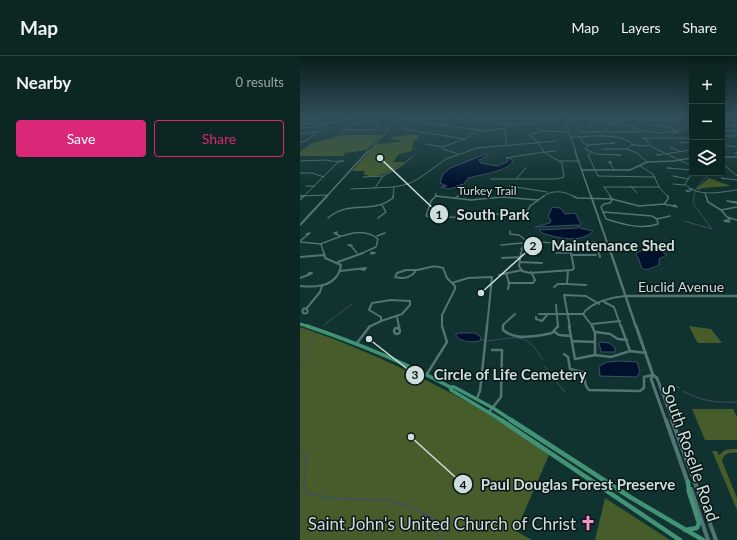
<!DOCTYPE html>
<html lang="en">
<head>
<meta charset="utf-8">
<style>
	:root { --surface:#0c2624; --page:#1a3231; --text:#f1f3f6; --muted:#9aa5a6; --line:#2c4341; --accent:#db2777 }
	body { margin:0; font-family:Lato,sans-serif; background:var(--page); color:var(--text) }
	.controls { position:absolute; right:12px; top:12px; display:grid; overflow:hidden; border-radius:4px; box-shadow:0 4px 16px #0002 }
	.controls button { width:36px; height:36px; display:grid; place-items:center; padding:0; border:0; border-bottom:1px solid var(--line); background:var(--surface); color:var(--text); font:20px sans-serif }
	.list { margin:0; padding:0; list-style:none }
	h2 { display:flex; justify-content:space-between; align-items:center; height:52px; margin:0; padding:0 16px; font-size:17px }
	h2 small { font-size:13px; font-weight:400; color:var(--muted) }
	.actions { display:flex; gap:8px; padding:12px 16px }
	.actions a { flex:1; padding:9px 0; border:1px solid var(--accent); border-radius:4px; text-align:center; font-size:14px; color:var(--accent) }
	.actions .main { background:var(--accent); color:#fff }
	.icon { flex:none; width:22px; height:22px; fill:none; stroke:currentColor; stroke-width:2; stroke-linecap:round; stroke-linejoin:round }
	.map { position:relative; flex:none; width:437px; height:484px; overflow:hidden }
	header { display:flex; align-items:center; gap:24px; box-sizing:border-box; height:56px; padding:0 20px; background:var(--surface); border-bottom:1px solid var(--line) }
	header strong { font-size:19px }
	nav { display:flex; gap:22px; margin-inline-start:auto; font-size:14px }
	main { display:flex }
	aside { flex:1; background:var(--surface) }
	.map>svg:first-child { display:block }
	.green { fill:#465c2b }
	.water { fill:#00112e; stroke:#3e4f62 }
	.lines { fill:none; stroke-linecap:round; stroke-linejoin:round }
	.stream-far1 { stroke:#3e4f62; stroke-width:1 }
	.stream { stroke:#3e4f62; stroke-width:1.5 }
	.minor-far3 { stroke:#527472; stroke-width:1 }
	.minor-far2 { stroke:#527472; stroke-width:1.5 }
	.minor-far1 { stroke:#527472; stroke-width:2 }
	.minor { stroke:#527472; stroke-width:2.5 }
	.secondary-far5 { stroke:#527472; stroke-width:1 }
	.secondary-far4 { stroke:#527472; stroke-width:1.5 }
	.secondary-far3 { stroke:#527472; stroke-width:2 }
	.secondary-far2 { stroke:#527472; stroke-width:2.5 }
	.secondary-far1 { stroke:#527472; stroke-width:3 }
	.secondary { stroke:#527472; stroke-width:4 }
	.primary-far2 { stroke:#429274; stroke-width:3 }
	.primary-far1 { stroke:#429274; stroke-width:3.5 }
	.primary { stroke:#429274; stroke-width:4.5 }
	.labels { text-anchor:middle; dominant-baseline:central; stroke-width:3; stroke-linejoin:round; paint-order:stroke }
	.far-street-label { font-size:12px; fill:#cddfdd; stroke:#091716 }
	.street-label { font-size:14px; fill:#cddfdd; stroke:#091716 }
	.near-street-label { font-size:17px; fill:#cddfdd; stroke:#091716 }
	.near-poi-label { font-size:17px; fill:#cddfdd; stroke:#091716; text-anchor:end }
	.leader { fill:none; stroke:#cddfdd; stroke-width:1.5 }
	.callout-dot { fill:#cddfdd; stroke:#091716; stroke-width:1.5 }
	.mark-label { font-size:12px; text-anchor:middle; font-weight:bold; fill:#111 }
	.callout-label { font-size:15px; text-anchor:middle; font-weight:bold; fill:#cddfdd; stroke:#091716; stroke-width:3; stroke-linejoin:round; paint-order:stroke }
</style>
</head>
<body>
<header>
<strong>Map</strong>
<nav><a>Map</a><a>Layers</a><a>Share</a></nav>
</header>
<main>
<aside>
<h2>Nearby<small>0 results</small></h2>
<ul class="list">
</ul>
<div class="actions"><a class="main">Save</a><a>Share</a></div>
</aside>
<div class="map">
<svg width="437" height="484" viewBox="0 0 437 484">
	<rect width="100%" height="100%" fill="#103230"/>
	<!-- green -->
	<path class="green" d="M43 79H82L67 94 44 97 43 98H46L43 100H0V96L10 88Z
		M107 79H119L118 82 113 86 112 95 99 98 93 106H105C95 113 75 126 63 117L65 115H52L76 88 105 85 90 83 91 81Z
		M409 122 431 130 402 132 399 134 396 133Z
		M389 270 411 273 422 287H399L397 286Z
		M0 271C72 295 142 330 207 369 221 378 235 389 249 399L216 475 232 484H0Z
		M392 353H433L437 361V384H405Z
		M431 393H437V397C430 396 424 397 422 405L437 442V454L412 395H417L419 399 425 394Z
		M305 442 370 484H295Z"/>
	<!-- water -->
	<path class="water" d="M186 98 189 99 179 104 181 107 197 110 207 106 208 102 213 104C212 115 178 119 168 122L164 128 156 130 157 131 148 133 141 131 147 130 140 127 143 118 150 112Z
		M252 151 260 152 265 158 275 157 281 168 279 169 280 172 293 175C281 188 257 182 242 177L239 174 278 172V169L235 171 250 167 251 164 248 161Z
		M351 185 356 187V192L367 199 359 203V209C351 212 342 218 340 207 339 203 337 201 336 197L349 192 351 189 348 186Z
		M159 277H175L181 281 180 285C172 286 163 287 156 280V278Z
		M301 286 309 287 315 292V296H301L299 287Z
		M320 305 337 306 340 315 337 321 300 320 299 310 307 306Z"/>
	<g class="lines">
		<!-- stream-far1 -->
		<path class="stream-far1" d="M395 134 408 119
			M395 135 393 147 412 173
			M384 165 412 173
			M24 269 52 248
			M181 284H184
			M188 285C200 284 219 278 229 286 235 291 239 298 243 304
			M244 310 265 336
			M0 312 4 306 14 279
			M369 329 380 332
			M383 335C400 345 417 347 437 346"/>
		<!-- stream -->
		<path class="stream" d="M3 395 6 404 4 431 8 438 39 443 86 444 108 450 132 462 135 467 139 484"/>
		<!-- minor-far3 -->
		<path class="minor-far3" d="M135 60C175 64 212 74 252 64V60
			M275 60C273 65 277 73 281 76H343
			M294 60 304 63
			M18 62H99
			M169 63 181 60
			M264 63H286L330 70 341 65H379
			M377 63 392 76
			M377 63H392
			M422 63H432
			M70 66 81 68 74 74H43L52 69Z
			M424 66H429
			M0 68 33 66
			M205 68 206 88
			M236 68V71L242 75 269 76
			M384 68H392
			M146 69 152 60
			M291 69 292 67 310 60
			M291 69 293 70H290Z
			M351 69 367 70 375 74
			M422 70H437
			M331 71 344 75 359 77 388 73
			M0 73 51 63
			M322 74 323 75H321Z
			M372 75 378 77 372 76
			M422 75H437
			M309 76 307 74C310 68 315 65 322 65H320
			M0 78 17 76
			M422 80H437
			M271 81C291 81 314 76 332 87V89L327 93H303
			M281 82 283 87 288 89
			M347 82H342L345 83 352 91 392 110
			M347 82H392
			M164 83 103 73 108 68 117 66 187 75 204 72
			M422 84H424L423 83
			M383 86 380 87 392 86
			M0 87 7 84 25 71 24 69
			M125 88 142 91
			M288 89 285 93 296 98 321 99H317
			M288 89 315 87H312
			M332 89 349 90
			M422 89 437 91
			M372 92 370 91 379 95
			M327 93 337 97 347 106
			M246 96 256 95
			M291 97 288 99 298 120 355 121
			M437 97H435L437 98
			M158 98 143 93 142 91 167 82 178 74
			M360 99H356L392 94
			M206 102 244 96
			M1 105 25 104 38 106 3 141
			M38 105H44L38 106
			M260 105H279
			M308 106H312L310 107Z
			M310 107 314 114
			M422 107 437 120
			M340 110 353 118 359 131
			M371 112H367L392 114
			M0 117H12L24 121
			M392 117 385 128C398 142 420 136 437 134
			M63 121 83 120
			M377 121 373 120 388 123
			M191 123H256L264 121 262 107 244 96 238 86 229 79 242 75
			M216 123 226 112
			M425 123 421 122 437 124
			M373 128 385 129
			M6 130H15
			M209 130 247 136
			M331 130 337 137
			M304 131 311 141
			M304 131H359
			M359 131 368 141
			M75 132 83 120 101 110 112 101
			M51 133 94 131 108 128 118 123 146 103 177 92 257 85
			M392 133 390 136 386 135Z
			M405 137 406 141
			M0 140 28 139
			M136 140 144 141
			M93 141 94 131
			M135 141 136 137
			M157 141 165 136
			M242 141C253 133 264 135 275 141"/>
		<!-- minor-far2 -->
		<path class="minor-far2" d="M0 140H2
			M136 140 131 145 126 160 170 162 198 158H226L230 150 244 140
			M136 140 171 144 203 141 238 144
			M273 140 277 142 312 143 339 150 364 148
			M310 140 312 144 310 147 304 148 301 151 306 163C322 168 342 174 358 168L357 163
			M406 140 408 146 421 154 427 161 437 164
			M155 142 158 140
			M0 144 4 140
			M437 146 427 145 437 147
			M364 148 368 143V140
			M364 148 373 150
			M375 149 377 151 373 150Z
			M421 154 437 151
			M304 156 352 160 357 163
			M28 162C50 143 71 159 93 142V140
			M78 162 86 156 82 149
			M357 163 370 160
			M430 163 429 166 424 165Z
			M210 175V178L219 179 228 186
			M37 178V176L34 177 40 180
			M77 180 85 177 82 178
			M0 185 10 177 6 178
			M0 186 21 188 24 198
			M288 187 295 186
			M21 188C38 181 62 169 78 183L76 191 60 198
			M48 189H52L51 190Z
			M201 189 223 187
			M51 190 57 197
			M297 192 299 198
			M306 192 301 193 285 190 274 192 289 189 310 192
			M221 193 240 194
			M72 196 75 197 71 198Z
			M256 197H271
			M221 198 223 188C236 184 262 187 274 192L271 196V198"/>
		<!-- minor-far1 -->
		<path class="minor-far1" d="M71 197H74
			M221 197 219 210 222 215 230 217 272 214 274 212 271 197
			M299 197 300 201
			M271 199H296
			M0 201 24 199
			M202 202 221 201
			M38 206 63 197
			M220 206 242 207
			M106 214H116C112 222 103 223 95 221L97 217Z
			M116 214C126 213 133 208 143 212L147 222 155 230V233L142 259V271
			M40 215 66 212 64 214 61 213
			M268 215 267 228 286 229
			M9 217H12L8 219Z
			M206 217 209 227 208 233
			M199 219 222 214
			M0 222 8 219
			M152 227 168 222 192 221 187 271
			M209 227H233L235 224 231 216
			M0 230C18 232 38 230 41 209L25 202 24 197
			M254 231 258 228H267
			M91 244 110 245V249L102 258 81 265V261L69 254 72 247Z
			M304 246 314 251 321 271
			M256 249 258 271
			M2.5 255a2.5 2.5 0 1 1 5 0a2.5 2.5 0 1 1-5 0Z
			M6 253 20 236 22 230
			M239 258H283
			M283 258 293 271
			M283 258C291 246 312 241 325 240
			M97 261 99 271
			M236 261V263L242 265 247 259
			M292 268 320 265
			M69 271 81 265
			M203 271V269L215 258
			M270 271 264 239 286 240 299 248"/>
		<!-- minor -->
		<path class="minor" d="M99 270V273
			M203 270V274C216 285 237 280 252 277L258 270
			M269 270 275 303 295 299
			M292 270 295 277V299L311 301 330 295 346 297
			M321 270 330 295
			M94 275a3 3 0 1 1 6 0a3 3 0 1 1-6 0Z
			M255 276 259 279 271 280
			M296 276 310 278 318 283 327 284
			M272 285 294 286
			M57 287 70 270
			M264 298 268 301 270 313 283 316 286 330 289 334 340 335 344 332V321L352 319
			M127 318 147 286 142 270
			M177 342 180 335 187 270
			M189 356 201 341 202 294H192"/>
		<!-- secondary-far5 -->
		<path class="secondary-far5" d="M263 60 276 96
			M428 60 437 66
			M68 96 101 60"/>
		<!-- secondary-far4 -->
		<path class="secondary-far4" d="M275 95 291 141
			M422 101H437
			M282 114H330L347 106 373 105 392 102
			M26 141 68 95"/>
		<!-- secondary-far3 -->
		<path class="secondary-far3" d="M291 140 311 198
			M0 169 27 140"/>
		<!-- secondary-far2 -->
		<path class="secondary-far2" d="M311 197 336 271
			M326 240H437"/>
		<!-- secondary-far1 -->
		<path class="secondary-far1" d="M336 270 353 319 357 322 373 365
			M353 319 351 323 366 365"/>
		<!-- secondary -->
		<path class="secondary" d="M366 364 388 427
			M372 364 416 484
			M391 433 408 484"/>
		<!-- primary-far2 -->
		<path class="primary-far2" d="M0 268 10 271"/>
		<!-- primary-far1 -->
		<path class="primary-far1" d="M7 270C57 287 104 306 150 331L151 334 203 365
			M150 331H154L193 352 213 365"/>
		<!-- primary -->
		<path class="primary" d="M201 364 380 484
			M211 364 330 441 403 484
			M385 474 397 472 399 467 389 436 388 426"/>
	</g>
	<!-- sky -->
	<linearGradient id="sky" x2="0" y2="1"><stop stop-color="#091c1a"/><stop offset="0.47" stop-color="#314f59"/><stop offset="1" stop-color="#314f59" stop-opacity="0"/></linearGradient>
	<rect width="437" height="128" fill="url(#sky)"/>
	<!-- icons -->
	<defs>
		<symbol id="church-bare" viewBox="-9 -9 18 18"><path d="M-1.2-6h2.4v3.5h3.3v2.4h-3.3V6h-2.4V-.1h-3.3v-2.4h3.3Z" fill="#f890cc" stroke="#091716" stroke-width="2.5" paint-order="stroke"/></symbol>
	</defs>
	<g fill-rule="evenodd">
		<use href="#church-bare" x="277" y="456" width="22" height="22"/>
	</g>
	<g class="labels">
		<!-- far-street labels -->
		<g class="far-street-label">
			<text x="187" y="134">Turkey Trail</text>
		</g>
		<!-- street labels -->
		<g class="street-label">
			<text x="381" y="230">Euclid Avenue</text>
		</g>
		<!-- near-street labels -->
		<g class="near-street-label">
			<text transform="translate(391 397) rotate(71)">South Roselle Road</text>
		</g>
		<!-- near-poi labels -->
		<g class="near-poi-label">
			<text x="276" y="467">Saint John's United Church of Christ</text>
		</g>
	</g>
	<!-- callouts -->
	<path class="leader" d="M80 102L139 158M181 237L233 190M69 283L115 319M111 381L163 428"/>
	<g class="callout-dot">
		<circle cx="80" cy="102" r="4"/>
		<circle cx="181" cy="237" r="4"/>
		<circle cx="69" cy="283" r="4"/>
		<circle cx="111" cy="381" r="4"/>
		<circle cx="139" cy="158" r="10"/>
		<circle cx="233" cy="190" r="10"/>
		<circle cx="115" cy="319" r="10"/>
		<circle cx="163" cy="428" r="10"/>
	</g>
	<g class="mark-label">
		<text x="139" y="163">1</text>
		<text x="233" y="194">2</text>
		<text x="115" y="323">3</text>
		<text x="163" y="433">4</text>
	</g>
	<g class="callout-label">
		<text x="193" y="164">South Park</text>
		<text x="313" y="195">Maintenance Shed</text>
		<text x="210" y="324">Circle of Life Cemetery</text>
		<text x="278" y="434">Paul Douglas Forest Preserve</text>
	</g>
</svg>
<div class="controls">
<button>+</button>
<button>−</button>
<button><svg class="icon" aria-label="layers" viewBox="0 0 24 24"><path d="M12 4l9 5-9 5-9-5zM3 14l9 5 9-5"/></svg></button>
</div>
</div>
</main>
</body>
</html>
